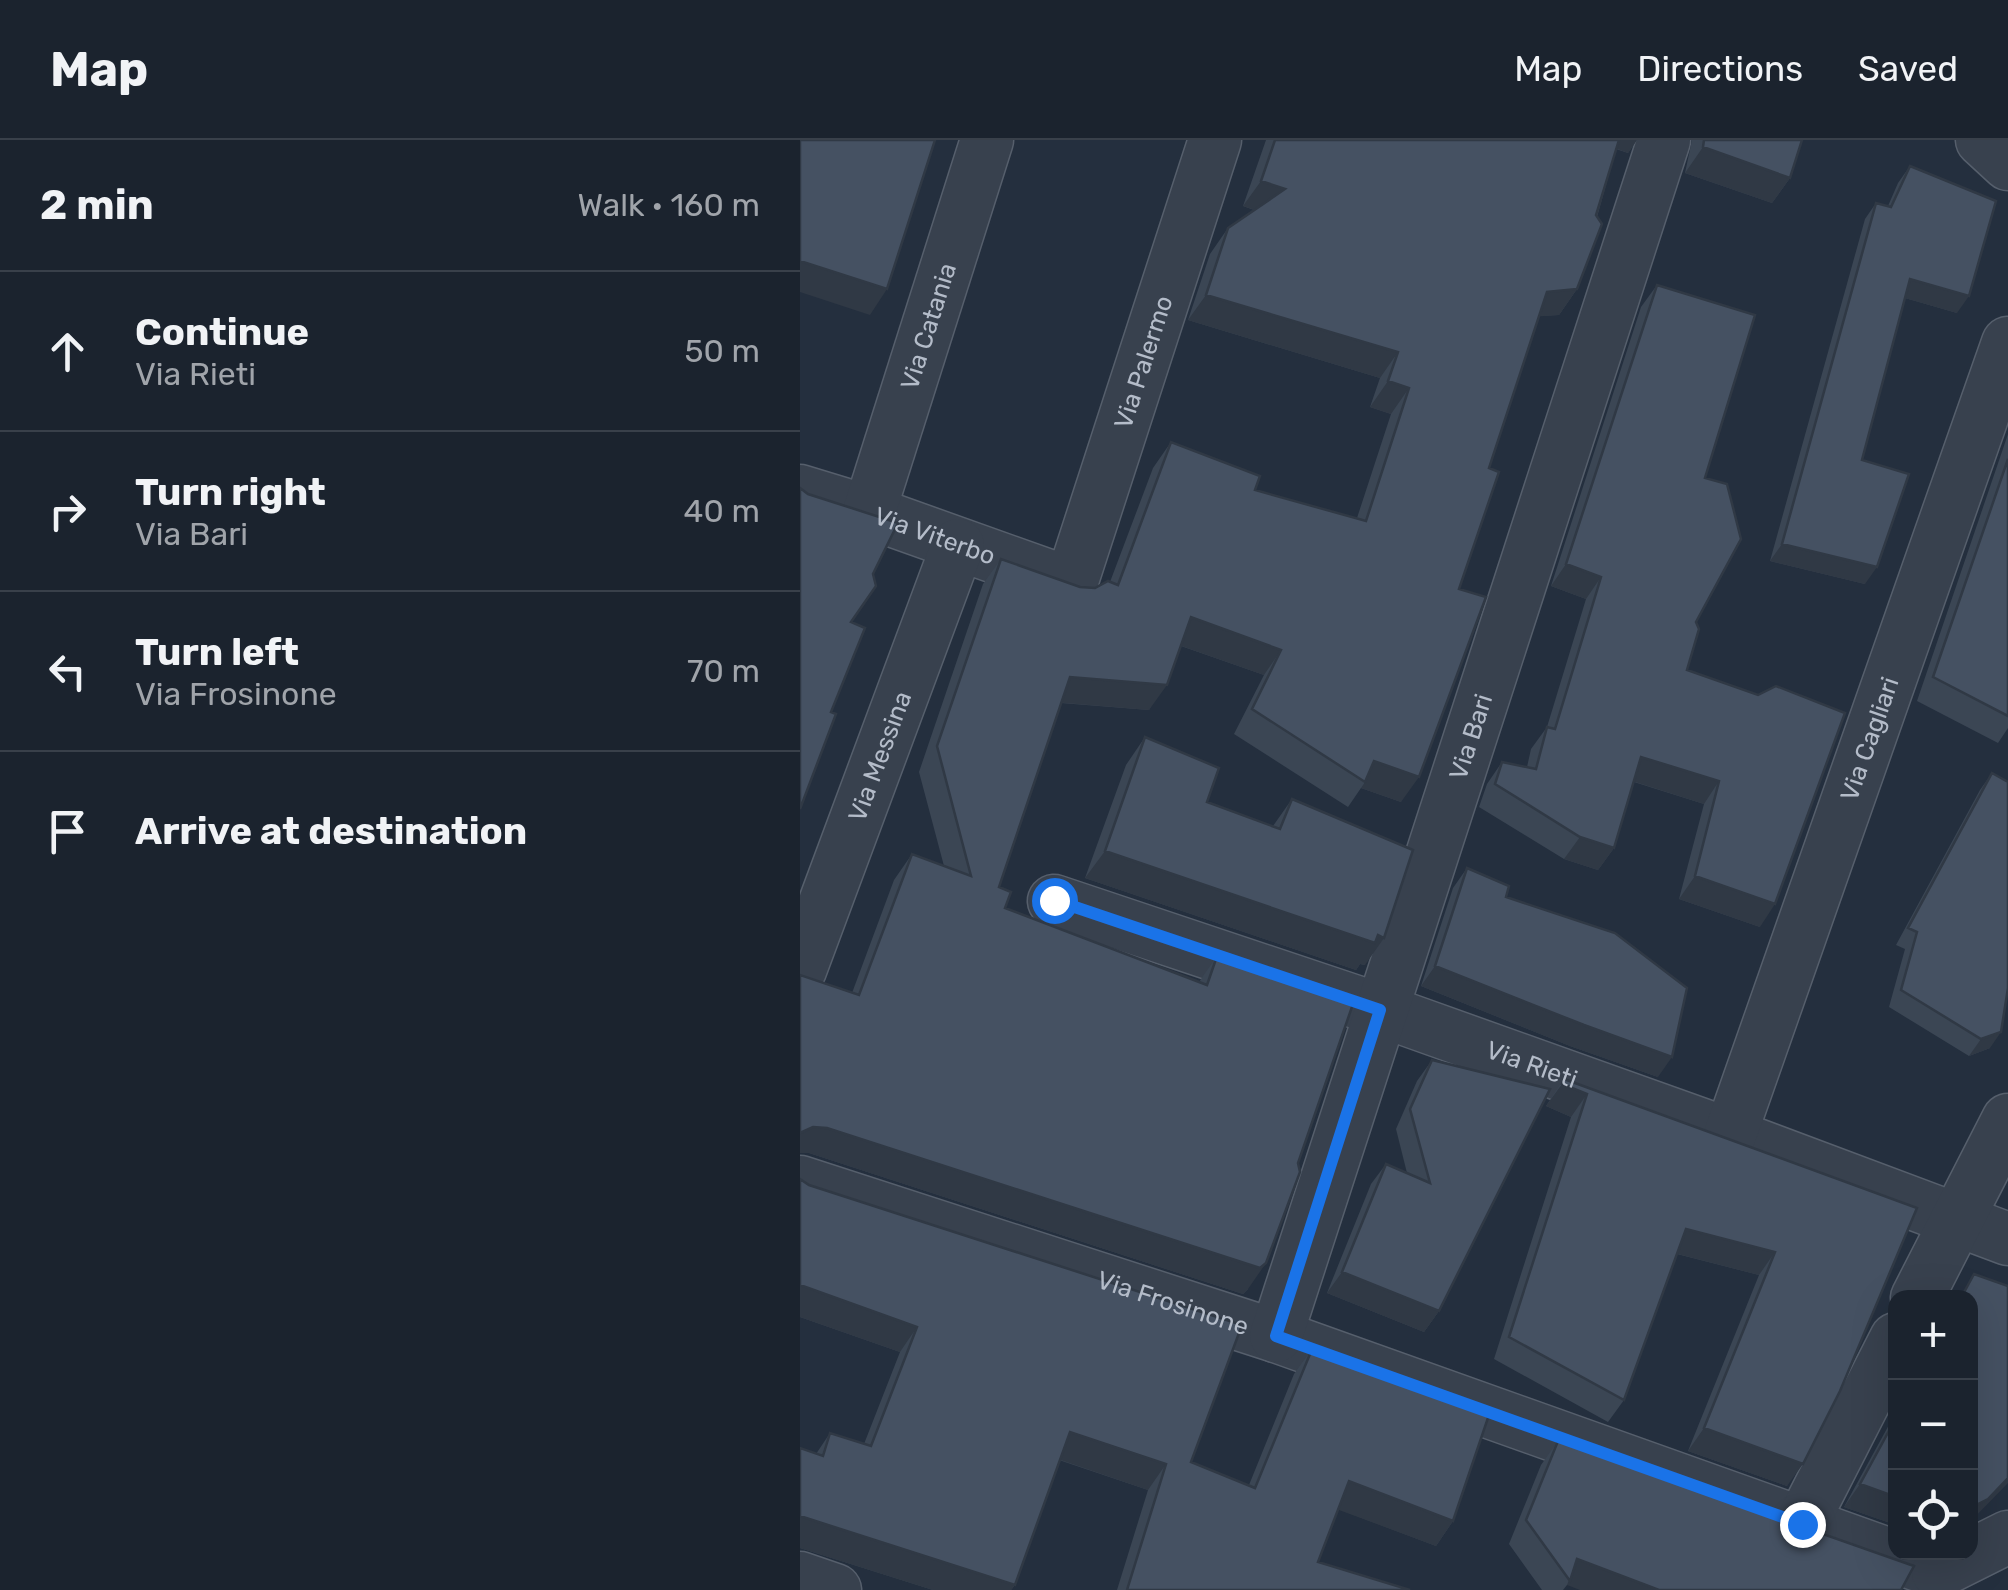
<!DOCTYPE html>
<html lang="en">
<head>
<meta charset="utf-8">
<style>
	:root { --surface:#1b232e; --page:#282f3a; --text:#f1f3f6; --muted:#a0a4aa; --line:#39404a }
	body { margin:0; font-family:Rubik,sans-serif; background:var(--page); color:var(--text) }
	.controls { position:absolute; right:30px; bottom:30px; display:grid; overflow:hidden; border-radius:20px; box-shadow:0 10px 40px #0002 }
	.controls button { width:90px; height:90px; display:grid; place-items:center; padding:0; border:0; border-bottom:2px solid var(--line); background:var(--surface); color:var(--text); font:50px sans-serif }
	.stop { position:absolute; width:30px; height:30px; margin:-22px; border:8px solid #1a73e8; border-radius:50%; background:#fff }
	.stop.end { background:#1a73e8; border-color:#fff; box-shadow:0 2px 10px #0008 }
	.list { margin:0; padding:0; list-style:none }
	h2 { display:flex; justify-content:space-between; align-items:center; height:130px; margin:0; padding:0 40px; font-size:42px }
	h2 small { font-size:32px; font-weight:400; color:var(--muted) }
	.list li { display:grid; grid-template-columns:65px 1fr auto; gap:30px; align-items:center; box-sizing:border-box; height:160px; padding:0 40px; border-top:2px solid var(--line) }
	.list b { display:block; font-size:38px; white-space:nowrap }
	.list p { margin:0; font-size:32px; white-space:nowrap; color:var(--muted) }
	.list em { font-size:32px; font-style:normal; color:var(--muted) }
	.icon { flex:none; width:55px; height:55px; fill:none; stroke:currentColor; stroke-width:2; stroke-linecap:round; stroke-linejoin:round }
	.map { position:relative; flex:none; width:1208px; height:1450px; overflow:hidden }
	header { display:flex; align-items:center; gap:60px; box-sizing:border-box; height:140px; padding:0 50px; background:var(--surface); border-bottom:2px solid var(--line) }
	header strong { font-size:48px }
	nav { display:flex; gap:55px; margin-inline-start:auto; font-size:35px }
	main { display:flex }
	aside { flex:1; background:var(--surface) }
	.map>svg:first-child { display:block }
	.lines { fill:none; stroke-linecap:round; stroke-linejoin:round }
	.street-casing { stroke:#565f6c; stroke-width:55 }
	.street { stroke:#38414e; stroke-width:52 }
	.wall { fill:#3b4654 }
	.shaded-wall { fill:#303945 }
	.building { fill:#455162; stroke:#303945; stroke-width:2.5 }
	.route { stroke:#1a73e8; stroke-width:12 }
	.labels { text-anchor:middle; dominant-baseline:central; stroke-width:8; stroke-linejoin:round; paint-order:stroke }
	.street-label { font-size:25px; fill:#b4bcc9; stroke:#1d2633 }
</style>
</head>
<body>
<header>
<strong>Map</strong>
<nav><a>Map</a><a>Directions</a><a>Saved</a></nav>
</header>
<main>
<aside>
<h2>2 min<small>Walk · 160 m</small></h2>
<ul class="list">
<li><svg class="icon" aria-label="ahead" viewBox="0 0 24 24"><path d="M12 20V5M6 11l6-6 6 6"/></svg><div><b>Continue</b><p>Via Rieti</p></div><em>50 m</em></li>
<li><svg class="icon" aria-label="right" viewBox="0 0 24 24"><path d="M7 20v-9h11M14 6l5 5-5 5"/></svg><div><b>Turn right</b><p>Via Bari</p></div><em>40 m</em></li>
<li><svg class="icon" aria-label="left" viewBox="0 0 24 24"><path d="M17 20v-9H6M10 6l-5 5 5 5"/></svg><div><b>Turn left</b><p>Via Frosinone</p></div><em>70 m</em></li>
<li><svg class="icon" aria-label="arrive" viewBox="0 0 24 24"><path d="M6 21V4h12l-3 4 3 4H6"/></svg><div><b>Arrive at destination</b></div></li>
</ul>
</aside>
<div class="map">
<svg width="1208" height="1450" viewBox="0 0 1208 1450">
	<rect width="100%" height="100%" fill="#242f3e"/>
	<g class="lines">
		<defs>
			<g id="street">
				<path d="M1182 0 1208 24"/>
				<path id="s1" d="M0 351 69 372 271 444 415 0"/>
				<path id="s2" d="M69 372 187 0"/>
				<path id="s3" d="M254 761 580 870 930 995 1208 1099"/>
				<path id="s4" d="M0 830 158 405"/>
				<path id="s5" d="M930 995 1208 203"/>
				<path id="s6" d="M0 1042 476 1196 1138 1432"/>
				<path d="M1117 1158 1208 980"/>
				<path id="s7" d="M476 1196 864 0"/>
				<path d="M1002 1383 1096 1199"/>
				<path d="M1138 1432 1208 1397"/>
				<path d="M0 1438 35 1450"/>
			</g>
		</defs>
		<!-- street casing -->
		<use href="#street" class="street-casing"/>
		<!-- street -->
		<use href="#street" class="street"/>
	</g>
	<!-- wall -->
	<path class="wall" d="M466 0H837L828 13 816 9 777 149 759 175 739 176 689 328 659 449 601 662 561 648 548 667 434 594 464 535 381 506 349 570 261 563 199 747 205 768 399 842 417 816 448 1149 443 1154 9 1013H0V835L52 853 94 740 112 714 144 726 119 632 183 444 201 419 280 447 295 448 310 442 353 328 371 302 455 350 557 378 591 274 570 267 580 238 388 180 410 114 428 88 454 70 443 66Z
		M892 0H1002L990 38 972 63 885 33Z
		M1110 26 1157 173 1105 158 1062 320 1065 444 970 421 1065 79 1076 63 1088 66 1098 43Z
		M857 145 905 338 896 482 887 530 960 787 879 759 904 664 834 642 814 708 798 730 764 719 679 667 687 644 702 622 727 627 731 609 747 587 786 459 751 446 841 167Z
		M1208 294V588L1198 603 1117 561Z
		M345 597 407 662 473 686 492 659 565 825 560 824 556 830 285 738 326 625Z
		M1192 633 1190 908 1169 916 1089 867 1105 809 1096 805 1180 650Z
		M667 728 706 757 858 937 770 906 621 846 653 748Z
		M632 920 639 1171 624 1192 527 1153 571 1044 586 1024 607 1033 596 989 617 941Z
		M764 939 1117 1068 987 1346 888 1311 959 1135 877 1114 824 1260 808 1282 694 1219 771 977 746 966Z
		M0 1039 391 1322 449 1345 494 1234 512 1209 653 1381 636 1406 538 1369 518 1422 610 1450H317L348 1350 259 1320 215 1445 211 1450H133L0 1408V1308L16 1314 30 1293 64 1304 100 1212 0 1177Z
		M1096 1272V1385L1044 1367Z
		M758 1301 1114 1426 767 1445 763 1450H742L709 1404 741 1325Z"/>
	<!-- shaded-wall -->
	<path class="shaded-wall" d="M811 0H837L828 13 807 5Z
		M903 7 990 38 972 63 885 33Z
		M461 41 485 49 467 74 443 66Z
		M0 121 87 149 70 175 0 152Z
		M1110 139 1169 156 1157 173 1098 156Z
		M777 149 759 175 729 177 747 152Z
		M406 155 598 212 580 238 388 180Z
		M588 241 609 248 591 274 570 267Z
		M982 404 1077 427 1065 444 970 421Z
		M766 424 801 437 786 459 751 446Z
		M391 477 481 510 464 535 373 503Z
		M270 537 367 545 349 570 253 562Z
		M841 617 919 641 904 664 826 639Z
		M574 621 619 637 601 662 561 648 565 642Z
		M780 697 814 708 798 730 764 719Z
		M305 711 578 795 584 798 565 825 560 824 556 830 285 738Z
		M895 736 975 764 960 787 879 759Z
		M635 826 872 917 858 937 770 906 621 846Z
		M1201 892 1190 908 1169 916 1181 899Z
		M762 944 787 954 771 977 746 966Z
		M13 987 27 988 466 1123 448 1149 443 1154 9 1013H0V993Z
		M886 1089 975 1112 959 1135 870 1112Z
		M542 1132 639 1171 624 1192 527 1153Z
		M0 1145 117 1187 100 1212 0 1177Z
		M904 1288 1003 1324 987 1346 888 1311Z
		M270 1292 366 1324 348 1350 252 1317Z
		M1208 1338V1343L1170 1382V1368Z
		M549 1341 653 1381 636 1406 531 1367Z
		M1060 1344 1096 1357V1385L1044 1367Z
		M0 1376 215 1445 211 1450H133L0 1408Z
		M777 1419 859 1450H780L767 1445Z"/>
	<!-- building -->
	<path class="building" d="M0 0H135L87 149 0 121Z
		M475 0H819L796 75 802 84 777 149 747 152 689 328 699 332 659 449 686 457 619 637 574 621 565 642 452 569 481 510 391 477 367 545 270 537 199 747 211 752 205 768 407 845 417 816 554 861 498 1023 500 1032 466 1123 460 1128 27 988 13 987 0 993V835L59 855 112 714 171 736 137 606 201 419 280 447 295 448 308 441 318 445 371 302 460 336 455 350 566 381 609 248 588 241 598 212 406 155 428 88 485 49 461 41Z
		M904 0H1002L990 38 903 7Z
		M1110 26 1196 61 1169 156 1110 139 1062 320 1109 334 1077 427 982 404 1076 63 1091 67Z
		M857 145 955 175 905 338 927 344 941 399 896 482 899 489 887 530 958 555 976 546 1045 573 975 764 895 736 919 641 841 617 814 708 780 697 695 644 702 622 736 629 747 587 755 589 801 437 766 424Z
		M1208 319V576L1133 537Z
		M0 348 8 354 98 383 73 434 76 446 51 482 65 488 31 572 36 574 0 669Z
		M345 597 419 628 407 662 480 689 492 659 613 710 584 798 578 795 575 803 305 711Z
		M1192 633 1208 642V848L1201 892 1181 899 1101 850 1117 792 1108 788Z
		M667 728 709 746 706 757 815 793 887 848 872 917 784 885 635 826Z
		M632 920 750 949 639 1171 542 1132 586 1024 630 1043 610 969Z
		M764 939 1117 1068 1040 1251 1003 1324 904 1288 975 1112 886 1089 824 1260 709 1197 787 954 762 944Z
		M0 1039 9 1045 442 1185 391 1322 455 1348 512 1209 690 1272 653 1381 549 1341 518 1422 610 1450H327L366 1324 270 1292 215 1445 0 1376V1308L23 1316 30 1293 71 1306 117 1187 0 1145Z
		M1174 1134 1208 1146V1338L1188 1359 1170 1368V1158H1161Z
		M1096 1278V1357L1060 1344Z
		M758 1301 1114 1426 1101 1450H859L777 1419 770 1441 726 1380Z"/>
	<g class="lines">
		<!-- route -->
		<path class="route" d="M254 760 580 870 476 1196 1002 1384"/>
	</g>
	<g class="labels">
		<!-- street labels -->
		<g class="street-label">
			<text stroke="none"><textPath href="#s2" startOffset="195">Via Catania</textPath></text>
			<text stroke="none"><textPath href="#s1" startOffset="520">Via Palermo</textPath></text>
			<text stroke="none"><textPath href="#s1" startOffset="142">Via Viterbo</textPath></text>
			<text stroke="none"><textPath href="#s7" startOffset="630">Via Bari</textPath></text>
			<text stroke="none"><textPath href="#s5" startOffset="420">Via Cagliari</textPath></text>
			<text stroke="none"><textPath href="#s4" startOffset="228">Via Messina</textPath></text>
			<text stroke="none"><textPath href="#s3" startOffset="505">Via Rieti</textPath></text>
			<text stroke="none"><textPath href="#s6" startOffset="392">Via Frosinone</textPath></text>
		</g>
	</g>
</svg>
<div class="controls">
<button>+</button>
<button>−</button>
<button><svg class="icon" aria-label="locate" viewBox="0 0 24 24"><circle cx="12" cy="12" r="6"/><path d="M12 2v4M12 18v4M2 12h4M18 12h4"/></svg></button>
</div>
<div class="stop" style="left:254px;top:760px"></div>
<div class="stop end" style="left:1002px;top:1384px"></div>
</div>
</main>
</body>
</html>
